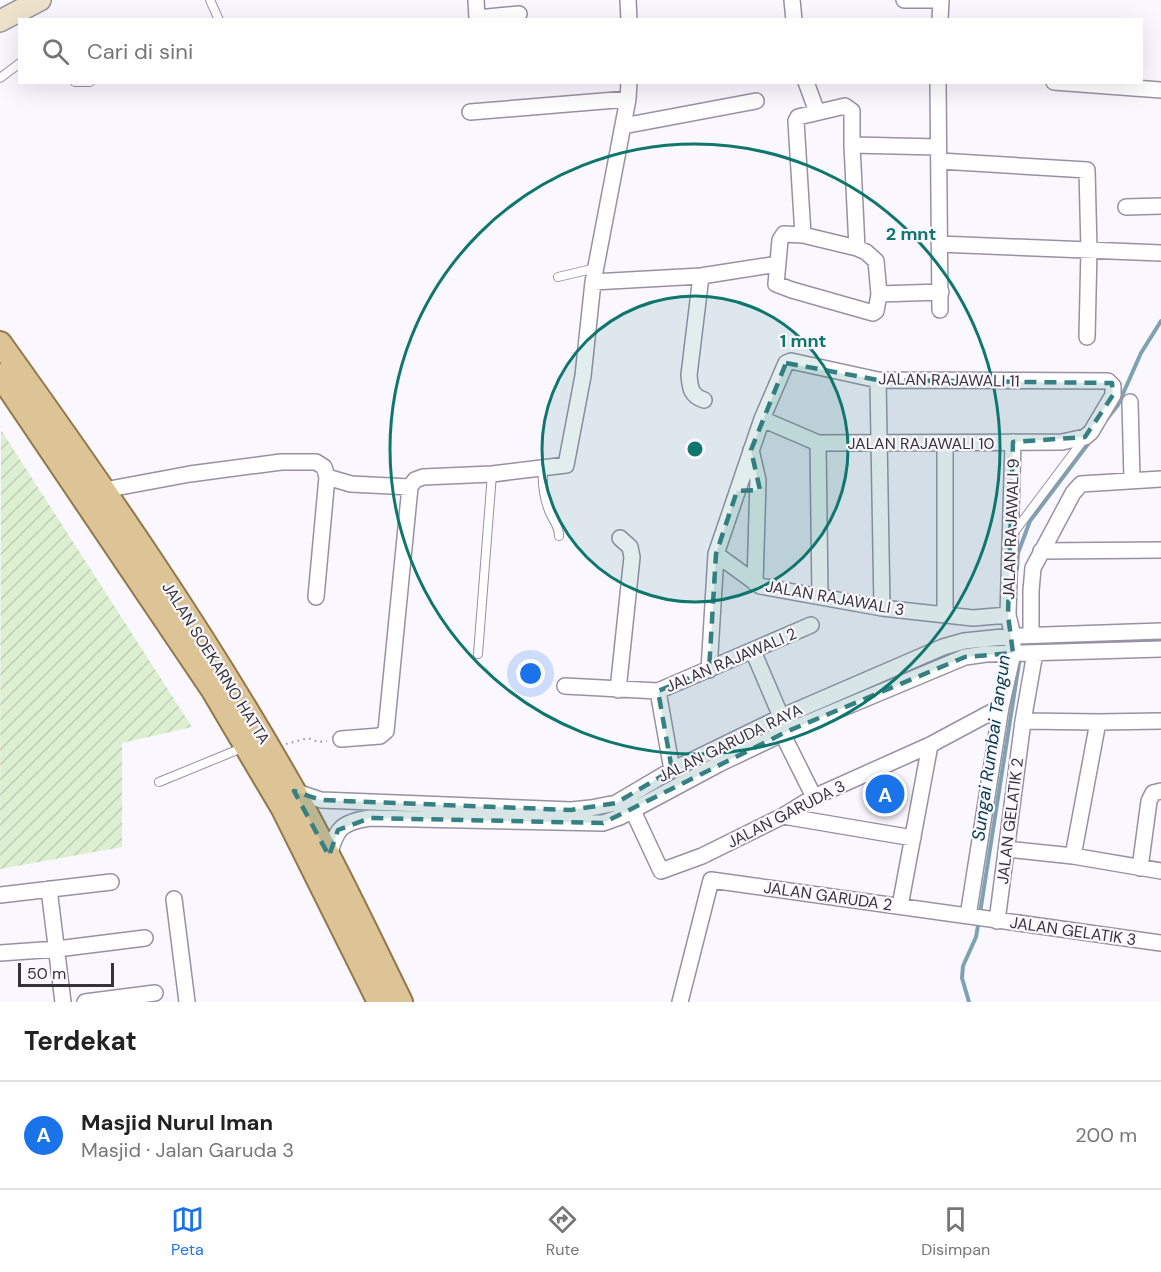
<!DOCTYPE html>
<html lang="id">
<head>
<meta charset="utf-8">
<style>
	:root { --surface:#fff; --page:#f2f2f2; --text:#222; --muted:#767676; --line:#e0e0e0; --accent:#1a73e8 }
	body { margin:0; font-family:"DM Sans",sans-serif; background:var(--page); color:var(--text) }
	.scale { position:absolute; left:18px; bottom:15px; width:96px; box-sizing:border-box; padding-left:6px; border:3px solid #35333a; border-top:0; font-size:16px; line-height:21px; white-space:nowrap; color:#35333a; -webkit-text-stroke:4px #faf7ff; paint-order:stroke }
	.you { position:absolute; left:531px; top:674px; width:21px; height:21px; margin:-15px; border:4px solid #fff; border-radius:50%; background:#1a73e8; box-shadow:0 0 0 9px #1a73e833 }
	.badge { display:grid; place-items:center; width:39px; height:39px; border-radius:50%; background:var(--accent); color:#fff; font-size:20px; font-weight:700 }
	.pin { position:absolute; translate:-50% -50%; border:3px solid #fff; box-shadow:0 2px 6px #0006 }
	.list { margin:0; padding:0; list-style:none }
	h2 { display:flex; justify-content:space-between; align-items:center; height:78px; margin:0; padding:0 24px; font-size:26px }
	h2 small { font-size:20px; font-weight:400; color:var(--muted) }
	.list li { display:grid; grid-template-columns:39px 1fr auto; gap:18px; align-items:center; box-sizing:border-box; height:108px; padding:0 24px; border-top:2px solid var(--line) }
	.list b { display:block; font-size:22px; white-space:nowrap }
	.list p { margin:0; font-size:20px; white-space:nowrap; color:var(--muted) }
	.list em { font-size:20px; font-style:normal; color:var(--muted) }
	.icon { flex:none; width:33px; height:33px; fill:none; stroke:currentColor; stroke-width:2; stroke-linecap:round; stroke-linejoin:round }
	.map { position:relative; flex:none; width:1161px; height:1002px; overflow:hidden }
	.search { position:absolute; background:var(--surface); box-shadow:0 6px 24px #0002; left:18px; right:18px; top:18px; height:66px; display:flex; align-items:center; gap:15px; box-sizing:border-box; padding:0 21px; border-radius:0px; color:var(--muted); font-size:22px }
	.sheet { height:186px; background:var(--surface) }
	nav { display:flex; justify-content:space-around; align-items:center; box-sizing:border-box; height:84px; border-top:2px solid var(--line); background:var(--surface); font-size:16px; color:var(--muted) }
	nav a { display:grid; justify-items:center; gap:3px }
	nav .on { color:var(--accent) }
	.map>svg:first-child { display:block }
	.garden { fill:url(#garden-furrows) }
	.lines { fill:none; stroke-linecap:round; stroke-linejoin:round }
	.stream { stroke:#7fa2b2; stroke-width:4 }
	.lane-casing { stroke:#9891a4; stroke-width:10 }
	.street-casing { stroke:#9891a4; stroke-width:18 }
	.secondary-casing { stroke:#9891a4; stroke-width:24 }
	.primary-casing { stroke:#927848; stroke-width:26 }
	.path { stroke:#918f96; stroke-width:2; stroke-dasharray:1.5 4.5; stroke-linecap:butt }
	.lane { stroke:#fff; stroke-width:8 }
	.street { stroke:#fff; stroke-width:15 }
	.secondary { stroke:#ede2ca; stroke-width:21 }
	.primary { stroke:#dcc496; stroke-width:22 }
	.marked { fill:#367f83; fill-opacity:0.2; stroke:#367f83; stroke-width:4.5; stroke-dasharray:12 8; stroke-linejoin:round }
	.ring { fill:none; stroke:#0f766e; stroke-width:3 }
	.labels { text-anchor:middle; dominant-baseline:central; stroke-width:4.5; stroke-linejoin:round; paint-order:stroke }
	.street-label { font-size:16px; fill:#35333a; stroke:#faf7ff }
	.water-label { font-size:18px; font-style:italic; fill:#053b4d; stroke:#faf7ff }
	.centre { fill:#0f766e; stroke:#faf7ff; stroke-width:3 }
	.ring-label { font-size:18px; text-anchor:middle; font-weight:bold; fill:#0f766e; stroke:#faf7ff; stroke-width:4.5; stroke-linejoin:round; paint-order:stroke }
</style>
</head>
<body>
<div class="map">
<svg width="1161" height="1002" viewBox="0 0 1161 1002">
	<defs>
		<pattern id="garden-furrows" width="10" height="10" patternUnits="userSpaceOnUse" patternTransform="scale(1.5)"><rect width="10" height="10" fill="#ddefd1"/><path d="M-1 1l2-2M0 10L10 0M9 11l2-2" fill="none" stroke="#becdb4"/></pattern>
	</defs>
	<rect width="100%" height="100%" fill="#faf7ff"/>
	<!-- garden -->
	<path class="garden" d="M1 430 192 727 122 743V847L0 869Z"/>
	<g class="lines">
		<!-- stream -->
		<path class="stream" d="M1106 420 1118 405 1141 353 1161 321
			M1017 569 1018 553 1030 521 1091 440
			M980 913 1020 657
			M969 1002 962 978 963 966 976 937 979 920"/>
		<defs>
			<path id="lane" d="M210 0 219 20
				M0 78 20 63
				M75 82H90
				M558 277 596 268
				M543 469C542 484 544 499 550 513 554 522 559 526 559 536
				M1012 535 1084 439
				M478 654 492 474
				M159 782 242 748"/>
			<path id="street" d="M476 0 477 18 519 14
				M628 0 629 20
				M792 0 794 20
				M904 0H941
				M940 20 941 0
				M806 82 817 112
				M938 82 940 310
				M1054 82 1161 90
				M470 112 628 99
				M623 126 756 101
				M938 147 852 145 857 248 803 235 784 234 780 240 776 284 792 290 873 313 876 311 879 294 941 292
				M940 161 1087 170 1089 250 1087 337
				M1126 207 1161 206
				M803 235 796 121 798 117 845 106 852 111V145
				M939 244 1161 253
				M857 248 866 252 876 261 879 294
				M701 276 689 375C690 388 691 396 704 400
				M593 282 701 276 778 264
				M878 380 882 608
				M1130 402 1132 480
				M818 443 820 596
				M945 444V615
				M751 450 758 480 755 583
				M327 477 351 484 410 487
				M104 490 190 474 281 462H316L324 467 327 477 316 597
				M1041 551 1161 550
				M716 554 760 586 882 608 973 618 1008 615
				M1031 635V591L1033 568 1073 493 1081 484 1161 479
				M753 651 785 726
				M709 670 716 554 762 419 786 363 791 361 878 380 1108 381 1113 386V395L1091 432 1085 437 1062 442 818 443 762 419
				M565 686 658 691
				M618 690 632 557 630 547 620 538
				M1023 721 1098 722 1161 721
				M783 735 814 797
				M341 739 380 736 386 731 410 487 415 480 423 477 492 474 566 465 583 376 593 282 628 99 629 82
				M672 770 658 691 811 625
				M294 791 321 800 571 810 591 808 616 803 672 770 781 717 943 647 964 641 1013 636 1161 631
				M633 811 661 871 702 856 783 816 814 797 930 745 1001 707
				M783 816 913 838
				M1007 849 1073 856 1161 871
				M329 856C336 829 341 822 370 818L603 823 620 817 719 764 788 731 965 657 986 654 1161 649
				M1073 856 1098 722
				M1140 868 1149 801 1153 793 1161 791
				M711 880 1161 943
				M49 889 63 1002
				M0 895 111 882
				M174 899 187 1002
				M900 906 930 745
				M968 916 1001 707 1013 653V636L1008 615 1013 442
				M997 921 1023 721 1035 653
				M0 953 57 949 145 938
				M85 1002 155 993
				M680 1002 711 880"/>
			<path id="secondary" d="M0 21 40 0"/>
			<path id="primary" d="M0 343C104 488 206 635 294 791 333 860 366 931 401 1002
				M0 375 212 689 283 809 379 1002"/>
		</defs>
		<!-- lane casing -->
		<use href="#lane" class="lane-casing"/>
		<!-- street casing -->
		<use href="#street" class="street-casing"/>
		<!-- secondary casing -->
		<use href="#secondary" class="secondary-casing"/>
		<!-- primary casing -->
		<use href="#primary" class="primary-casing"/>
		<!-- path -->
		<path class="path" d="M286 744 308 738 318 742 327 741"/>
		<!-- lane -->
		<use href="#lane" class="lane"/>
		<!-- street -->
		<use href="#street" class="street"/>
		<!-- secondary -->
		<use href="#secondary" class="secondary"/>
		<!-- primary -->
		<use href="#primary" class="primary"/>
	</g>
	<!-- marked area -->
	<path class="marked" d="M786 363 878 380 1112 383 1113 395 1085 437 1013 442 1008 615 1013 653 965 657 788 731 603 823 370 818 338 830 329 856 294 791 321 800 571 810 616 803 672 770 658 691 709 670 716 554 737 491 760 490 751 450Z"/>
	<!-- distance rings -->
	<circle cx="695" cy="449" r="153" fill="#0f766e" fill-opacity=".12"/>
	<g class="ring">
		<circle cx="695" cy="449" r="153"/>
		<circle cx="695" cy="449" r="305"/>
	</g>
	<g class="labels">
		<!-- street labels -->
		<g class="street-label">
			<text transform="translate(949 380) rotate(1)">JALAN RAJAWALI 11</text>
			<text x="921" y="443">JALAN RAJAWALI 10</text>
			<text transform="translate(1011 529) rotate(-88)">JALAN RAJAWALI 9</text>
			<text transform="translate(835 598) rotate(10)">JALAN RAJAWALI 3</text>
			<text transform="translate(731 660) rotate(-23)">JALAN RAJAWALI 2</text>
			<text transform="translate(216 663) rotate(58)">JALAN SOEKARNO HATTA</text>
			<text transform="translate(730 743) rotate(-26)">JALAN GARUDA RAYA</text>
			<text transform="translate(786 814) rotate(-27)">JALAN GARUDA 3</text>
			<text transform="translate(1010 821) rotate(-83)">JALAN GELATIK 2</text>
			<text transform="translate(828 896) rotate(8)">JALAN GARUDA 2</text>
			<text transform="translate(1073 931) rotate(8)">JALAN GELATIK 3</text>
		</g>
		<!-- water labels -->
		<g class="water-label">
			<text transform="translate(991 748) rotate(-82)">Sungai Rumbai Tangun</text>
		</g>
	</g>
	<circle cx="695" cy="449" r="9" class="centre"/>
	<g class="ring-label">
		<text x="911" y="240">2 mnt</text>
		<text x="803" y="347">1 mnt</text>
	</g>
</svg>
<div class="scale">50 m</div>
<div class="you"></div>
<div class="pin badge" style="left:885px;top:794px">A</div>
<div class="search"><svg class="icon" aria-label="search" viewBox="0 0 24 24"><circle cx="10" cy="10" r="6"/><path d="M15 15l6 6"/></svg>Cari di sini</div>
</div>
<section class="sheet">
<h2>Terdekat<small></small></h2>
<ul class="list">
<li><span class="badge">A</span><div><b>Masjid Nurul Iman</b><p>Masjid · Jalan Garuda 3</p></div><em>200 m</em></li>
</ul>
</section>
<nav>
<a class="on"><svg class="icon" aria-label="map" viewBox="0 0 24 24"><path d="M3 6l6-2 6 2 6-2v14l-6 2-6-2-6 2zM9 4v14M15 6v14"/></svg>Peta</a>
<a><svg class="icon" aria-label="directions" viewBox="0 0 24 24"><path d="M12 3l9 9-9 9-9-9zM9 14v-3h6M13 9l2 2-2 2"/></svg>Rute</a>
<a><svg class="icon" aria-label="saved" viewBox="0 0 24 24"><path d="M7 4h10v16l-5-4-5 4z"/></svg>Disimpan</a>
</nav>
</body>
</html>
